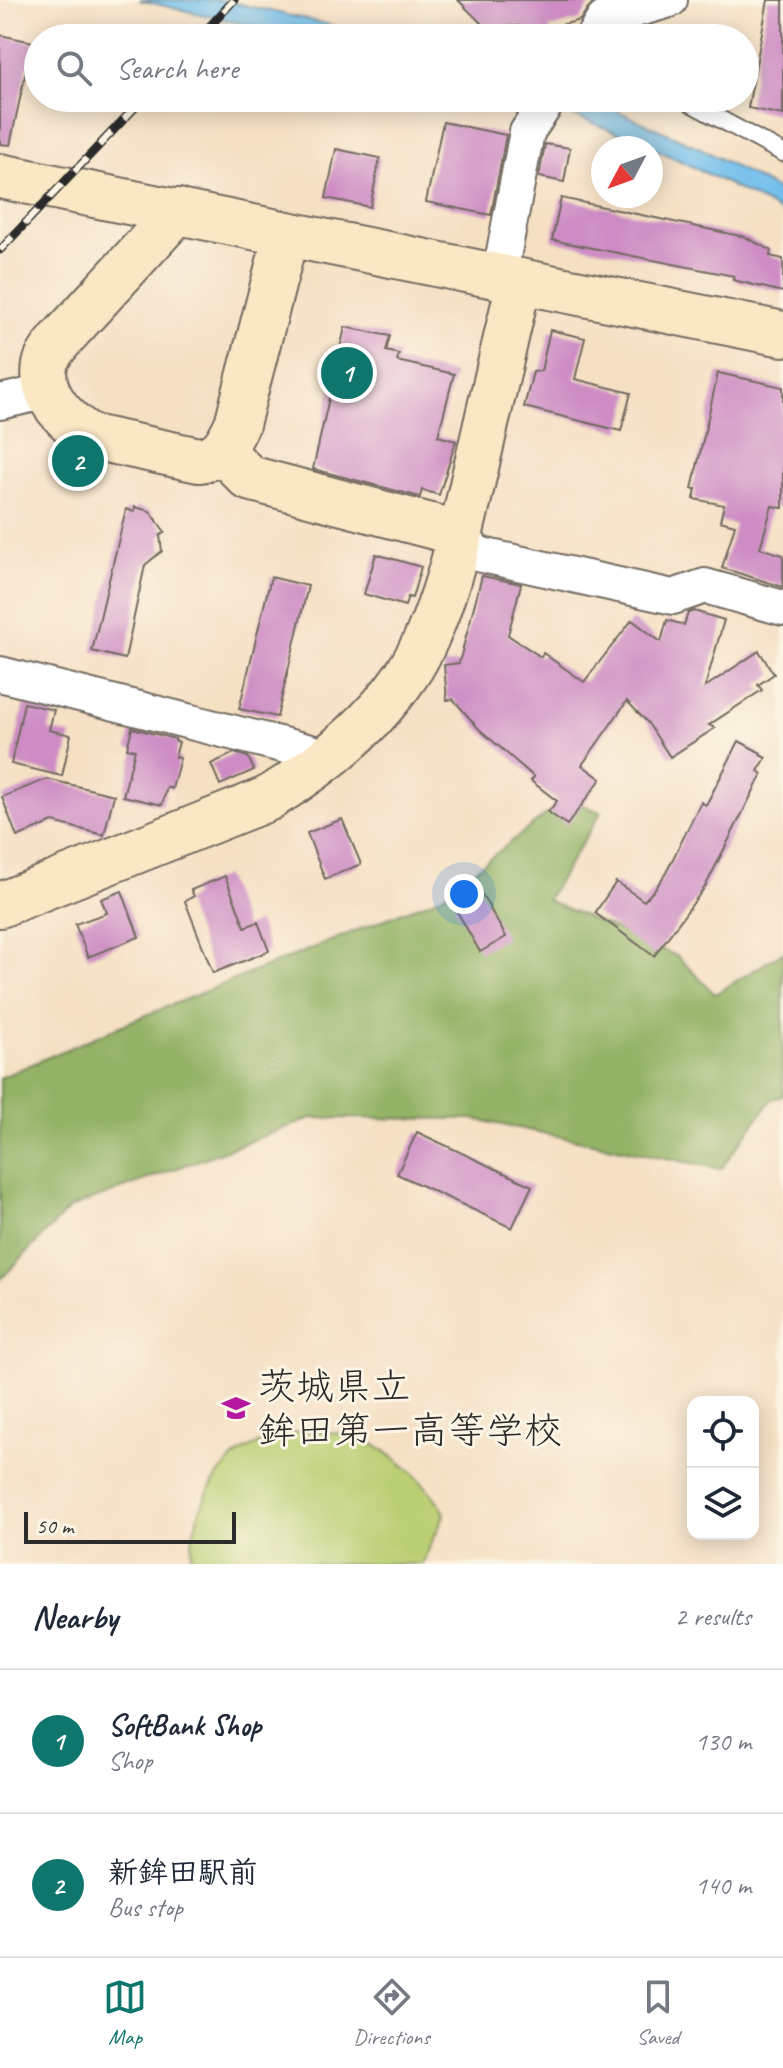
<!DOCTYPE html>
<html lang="en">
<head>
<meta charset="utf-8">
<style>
	:root { --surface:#fff; --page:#f2f2f3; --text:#1f2937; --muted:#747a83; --line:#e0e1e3; --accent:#0f766e }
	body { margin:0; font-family:Caveat,"Klee One",sans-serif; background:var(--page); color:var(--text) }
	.controls { position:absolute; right:24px; bottom:24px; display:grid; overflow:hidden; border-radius:16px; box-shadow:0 4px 20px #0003 }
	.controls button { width:72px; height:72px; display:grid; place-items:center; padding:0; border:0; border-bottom:2px solid var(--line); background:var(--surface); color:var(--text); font:40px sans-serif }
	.compass { position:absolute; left:591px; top:136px; width:72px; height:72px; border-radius:50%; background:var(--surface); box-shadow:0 4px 20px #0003; rotate:229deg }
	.scale { position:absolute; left:24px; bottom:20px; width:212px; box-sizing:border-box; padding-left:8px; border:4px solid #2b2b2b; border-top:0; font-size:22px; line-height:28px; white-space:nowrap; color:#2b2b2b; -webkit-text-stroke:6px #fcf5e5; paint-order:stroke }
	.you { position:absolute; left:464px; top:894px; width:28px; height:28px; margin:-20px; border:6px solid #fff; border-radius:50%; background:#1a73e8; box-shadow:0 0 0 12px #1a73e833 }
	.badge { display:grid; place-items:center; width:52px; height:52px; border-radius:50%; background:var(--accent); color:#fff; font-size:26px; font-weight:700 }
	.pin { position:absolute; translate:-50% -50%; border:4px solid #fff; box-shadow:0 2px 8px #0006 }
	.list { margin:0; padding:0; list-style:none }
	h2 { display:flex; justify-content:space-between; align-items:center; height:104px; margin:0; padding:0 32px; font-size:34px }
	h2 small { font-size:26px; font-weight:400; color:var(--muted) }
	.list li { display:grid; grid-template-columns:52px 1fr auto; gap:24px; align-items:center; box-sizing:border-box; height:144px; padding:0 32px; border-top:2px solid var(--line) }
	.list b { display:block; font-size:30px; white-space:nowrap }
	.list p { margin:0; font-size:26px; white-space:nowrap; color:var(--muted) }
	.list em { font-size:26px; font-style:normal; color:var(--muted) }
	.icon { flex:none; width:44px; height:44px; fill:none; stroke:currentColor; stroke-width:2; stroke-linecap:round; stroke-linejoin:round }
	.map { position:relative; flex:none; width:783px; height:1564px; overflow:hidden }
	.search { position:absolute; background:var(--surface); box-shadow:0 4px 20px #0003; left:24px; right:24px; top:24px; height:88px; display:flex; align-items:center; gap:20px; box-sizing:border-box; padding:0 28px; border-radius:44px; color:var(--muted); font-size:30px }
	.sheet { height:392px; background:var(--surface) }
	nav { display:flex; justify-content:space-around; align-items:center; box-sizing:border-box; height:112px; border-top:2px solid var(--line); background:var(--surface); font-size:22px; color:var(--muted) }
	nav a { display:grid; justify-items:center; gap:4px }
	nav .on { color:var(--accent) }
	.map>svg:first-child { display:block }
	.green { fill:#bacf73; stroke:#727d4f; stroke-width:2 }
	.forest { fill:#93b265; stroke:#5f6e48; stroke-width:2 }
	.water { fill:#72bfec; stroke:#4e758c; stroke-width:2 }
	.building { fill:#cd8dc4 }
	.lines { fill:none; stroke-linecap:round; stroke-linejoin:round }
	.lane-casing { stroke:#726a61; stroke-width:20 }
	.street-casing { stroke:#726a61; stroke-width:38 }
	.secondary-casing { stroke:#726a61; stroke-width:48 }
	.lane { stroke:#fff; stroke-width:16 }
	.street { stroke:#fff; stroke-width:34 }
	.secondary { stroke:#fae7c3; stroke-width:44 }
	.rail-casing { stroke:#2b2b2b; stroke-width:9 }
	.rail { stroke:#fcf5e5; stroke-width:6; stroke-dasharray:18; stroke-linecap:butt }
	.labels { text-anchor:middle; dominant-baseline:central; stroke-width:6; stroke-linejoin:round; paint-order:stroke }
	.poi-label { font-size:38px; fill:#2b2b2b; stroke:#fcf5e5; text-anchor:start }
</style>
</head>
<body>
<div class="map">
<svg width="783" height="1564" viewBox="0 0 783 1564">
	<rect width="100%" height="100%" fill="#fcf5e5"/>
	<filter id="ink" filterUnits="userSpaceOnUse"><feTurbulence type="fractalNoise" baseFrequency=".0125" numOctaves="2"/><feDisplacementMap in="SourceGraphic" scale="16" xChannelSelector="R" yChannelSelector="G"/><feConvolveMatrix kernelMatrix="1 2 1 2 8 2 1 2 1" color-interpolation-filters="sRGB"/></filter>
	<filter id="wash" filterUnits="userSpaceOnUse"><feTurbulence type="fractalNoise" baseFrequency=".006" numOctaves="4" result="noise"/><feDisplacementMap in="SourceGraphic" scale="32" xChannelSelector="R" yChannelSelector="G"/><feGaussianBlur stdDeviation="1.8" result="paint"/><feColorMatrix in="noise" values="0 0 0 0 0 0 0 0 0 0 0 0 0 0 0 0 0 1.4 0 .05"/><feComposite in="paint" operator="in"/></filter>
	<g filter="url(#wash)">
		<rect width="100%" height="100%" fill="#f5e0c4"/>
		<!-- green -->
		<path class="green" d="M305 1430C327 1432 353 1433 373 1444 401 1460 429 1485 445 1513L422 1564H191C190 1521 211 1467 251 1447 268 1439 288 1435 305 1430Z"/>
		<!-- forest -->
		<path class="forest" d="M566 799 601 812 547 900 677 956 715 994 783 952V1096L772 1099 721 1169 473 1119 312 1118 70 1208 0 1280V1078L139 1018 440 897Z"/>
		<!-- water -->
		<path class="water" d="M139 0H222L386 38H304Z
			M520 98H588L700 148 783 193V213C697 167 614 126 520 98Z"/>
		<g id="blocks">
			<!-- building -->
			<path class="building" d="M458 0H598L588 8 580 20 550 28 551 33 532 38 520 26H484Z
				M768 0H783V115L748 108Z
				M0 35 38 43V69L27 66 10 145 0 144Z
				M443 122 506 135 491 215 426 202Z
				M545 144 570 148 564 182 539 177Z
				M336 149 380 158 370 207 326 198Z
				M561 198 745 237 771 250 770 256 783 259V292L733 280 734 276 552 240Z
				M345 327 390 336 386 351 399 354 397 361 454 374 438 436 456 441 439 495 422 490 420 497 313 469Z
				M550 330 585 338 575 379 631 393 621 431 524 407 533 372 541 371Z
				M718 373 783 387V508L772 506 760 548 783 555V587L722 568 735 525 720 521 724 505 694 499 696 489H692Z
				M135 507 150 511 165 532 160 536 162 551 145 565 125 659 92 651 126 509 134 512Z
				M376 554 421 567 412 598 408 597 405 606 364 594Z
				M482 576 521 584 508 635 541 657 543 653 584 682 632 620 661 642 667 620 684 625 688 613 694 611 724 620 705 687 759 651 774 674 758 685 762 690 709 725 715 728 670 757 648 723 627 701 582 765 601 779 567 825 548 812 557 801 531 781 534 777 479 729 453 699 447 700 444 665 459 663Z
				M271 577 308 586 277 717 239 709Z
				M24 703 54 710 49 730 71 735 62 776 11 764Z
				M132 728 175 739V741L179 742 175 757 180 758 172 789 167 787 162 805 123 796 135 750 127 748Z
				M739 741 761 753 760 755 766 758 758 771 762 774 705 887 654 956 595 913 616 882 644 901 654 890 666 873 701 802 706 805Z
				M234 753 248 757 254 770 220 785 211 764Z
				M47 779 114 795 104 835 53 822 17 837 2 797Z
				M342 819 361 864 325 879 307 833Z
				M225 876 245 927 258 922 269 951 213 973 185 901 194 896 191 890Z
				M122 891 139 937 88 957 75 924 107 913 101 899Z
				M480 891 506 937 480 952 454 906Z
				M417 1132 532 1186 512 1228 397 1174Z"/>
		</g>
	</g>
	<g filter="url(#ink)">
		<use href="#blocks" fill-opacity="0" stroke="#726a61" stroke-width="2"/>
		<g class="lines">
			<defs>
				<path id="lane" d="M681 98 783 153"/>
				<path id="street" d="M592 38 604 19 670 0
					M499 278 527 132 550 98
					M0 402 49 391
					M461 534 475 552 482 555 673 597 705 586 783 608
					M0 674 330 757"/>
				<path id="secondary" d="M0 176 783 334
					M178 211 62 338C56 346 47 355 45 365 39 396 68 424 92 437L199 460C221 458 228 443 237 424L286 235
					M222 451 249 478 461 534
					M0 905 267 799C321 767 371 727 407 674 442 622 461 534 475 472 490 409 504 345 519 282"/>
			</defs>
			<!-- lane casing -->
			<use href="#lane" class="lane-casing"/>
			<!-- street casing -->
			<use href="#street" class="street-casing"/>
			<!-- secondary casing -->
			<use href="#secondary" class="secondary-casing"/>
			<!-- lane -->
			<use href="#lane" class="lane"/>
			<!-- street -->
			<use href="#street" class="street"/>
			<!-- secondary -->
			<use href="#secondary" class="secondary"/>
			<defs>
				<path id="rail" d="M199 38 234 0
					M0 250 144 98"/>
			</defs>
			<!-- rail casing -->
			<use href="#rail" class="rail-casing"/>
			<!-- rail -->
			<use href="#rail" class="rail"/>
		</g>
	</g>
	<!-- icons -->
	<defs>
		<symbol id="school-bare" viewBox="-9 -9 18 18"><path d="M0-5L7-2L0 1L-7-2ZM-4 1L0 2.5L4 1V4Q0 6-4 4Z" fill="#b5179e" stroke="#fcf5e5" stroke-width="2.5" paint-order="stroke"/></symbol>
	</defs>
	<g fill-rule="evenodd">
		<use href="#school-bare" x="216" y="1388" width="40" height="40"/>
	</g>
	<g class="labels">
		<!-- poi labels -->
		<g class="poi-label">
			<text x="258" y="1386">茨城県立<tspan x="258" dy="44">鉾田第一高等学校</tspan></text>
		</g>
	</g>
</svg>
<div class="controls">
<button><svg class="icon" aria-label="locate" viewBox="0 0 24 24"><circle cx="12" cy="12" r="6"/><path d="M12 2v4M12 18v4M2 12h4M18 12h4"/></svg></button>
<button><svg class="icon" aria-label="layers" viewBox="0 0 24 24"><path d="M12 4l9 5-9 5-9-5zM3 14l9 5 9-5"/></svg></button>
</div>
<svg class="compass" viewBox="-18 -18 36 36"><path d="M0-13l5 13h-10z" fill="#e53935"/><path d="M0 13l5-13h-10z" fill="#747a83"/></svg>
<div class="scale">50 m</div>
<div class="you"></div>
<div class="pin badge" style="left:347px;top:373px">1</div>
<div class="pin badge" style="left:78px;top:461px">2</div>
<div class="search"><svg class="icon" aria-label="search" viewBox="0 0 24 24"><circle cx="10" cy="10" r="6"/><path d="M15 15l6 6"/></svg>Search here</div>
</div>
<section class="sheet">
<h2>Nearby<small>2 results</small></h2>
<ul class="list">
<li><span class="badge">1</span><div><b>SoftBank Shop</b><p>Shop</p></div><em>130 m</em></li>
<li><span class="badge">2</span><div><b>新鉾田駅前</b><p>Bus stop</p></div><em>140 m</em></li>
</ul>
</section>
<nav>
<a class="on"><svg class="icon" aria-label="map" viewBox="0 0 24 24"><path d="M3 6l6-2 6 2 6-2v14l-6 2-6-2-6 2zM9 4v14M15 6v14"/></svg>Map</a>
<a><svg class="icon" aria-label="directions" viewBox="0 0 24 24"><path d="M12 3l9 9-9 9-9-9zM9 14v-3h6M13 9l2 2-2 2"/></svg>Directions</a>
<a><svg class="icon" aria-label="saved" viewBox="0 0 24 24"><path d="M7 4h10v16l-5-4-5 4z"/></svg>Saved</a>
</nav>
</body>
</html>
